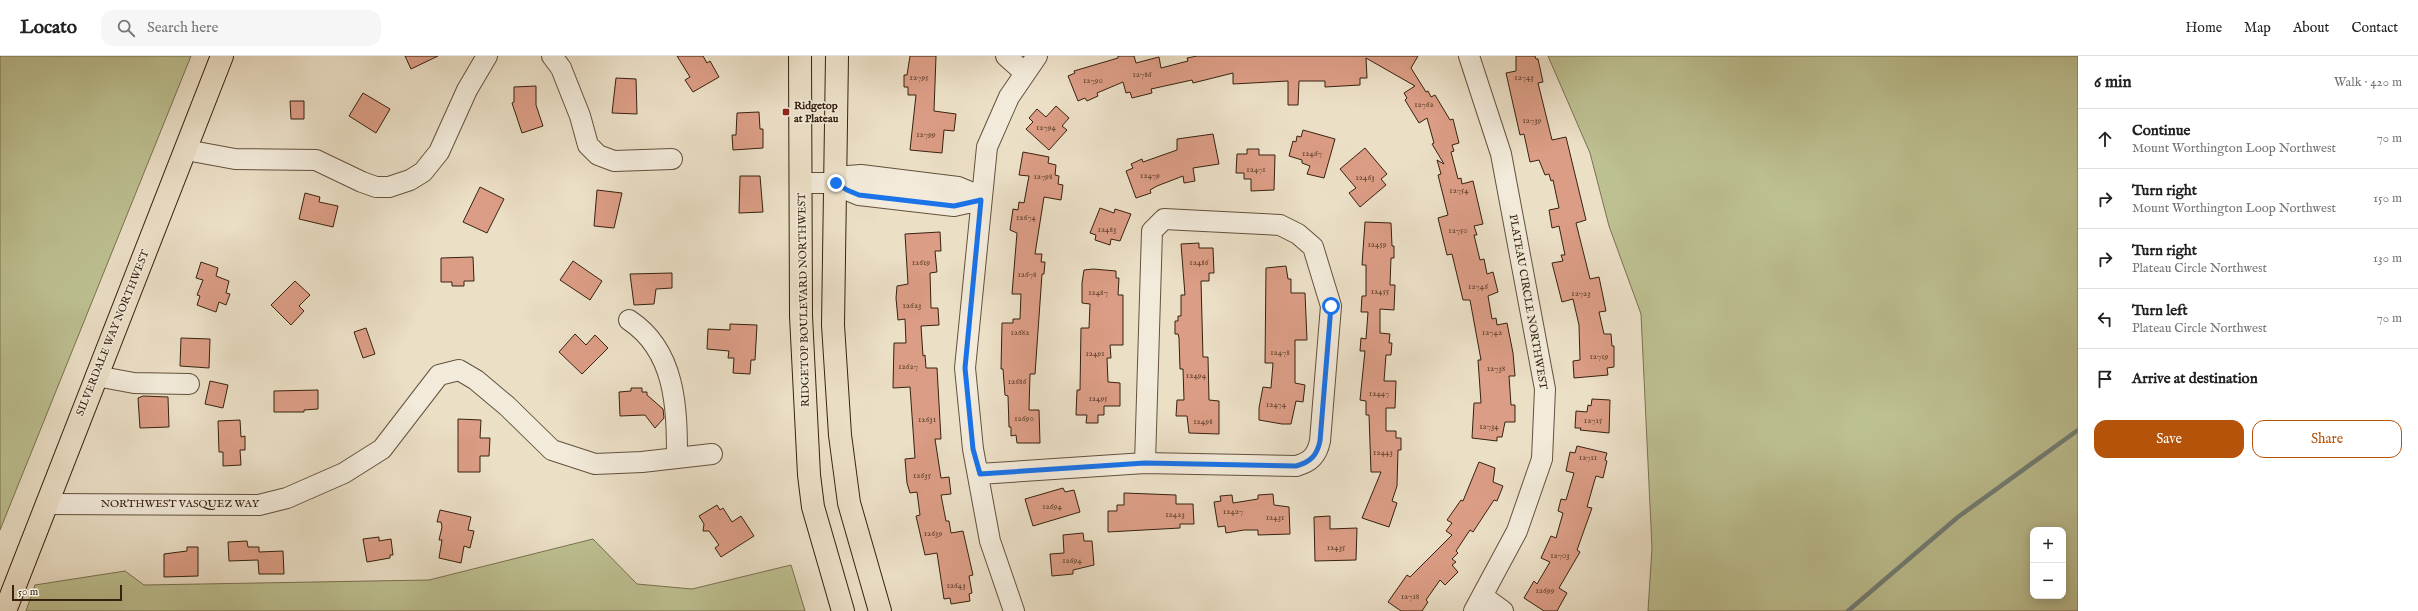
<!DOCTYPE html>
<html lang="en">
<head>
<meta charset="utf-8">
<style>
	:root { --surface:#fff; --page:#f6f6f6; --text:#222; --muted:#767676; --line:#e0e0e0; --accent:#b45309 }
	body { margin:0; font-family:"IM FELL English",serif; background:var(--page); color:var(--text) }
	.controls { position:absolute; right:12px; bottom:12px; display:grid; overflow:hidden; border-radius:8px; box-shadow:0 2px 10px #0003 }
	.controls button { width:36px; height:36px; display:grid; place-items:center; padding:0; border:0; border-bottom:1px solid var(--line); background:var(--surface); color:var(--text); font:20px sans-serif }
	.scale { position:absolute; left:12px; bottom:10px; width:110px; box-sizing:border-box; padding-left:4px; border:2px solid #37220e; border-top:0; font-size:11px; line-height:14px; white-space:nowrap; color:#37220e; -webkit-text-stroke:3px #f2eada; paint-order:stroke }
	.stop { position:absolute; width:12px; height:12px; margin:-9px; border:3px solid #1a73e8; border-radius:50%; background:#fff }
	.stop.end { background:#1a73e8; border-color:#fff; box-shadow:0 1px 4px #0008 }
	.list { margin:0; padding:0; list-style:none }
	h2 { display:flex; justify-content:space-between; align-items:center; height:52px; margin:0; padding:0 16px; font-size:17px }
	h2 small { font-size:13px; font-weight:400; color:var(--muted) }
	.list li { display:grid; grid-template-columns:26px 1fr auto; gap:12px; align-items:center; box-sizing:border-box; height:60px; padding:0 16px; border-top:1px solid var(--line) }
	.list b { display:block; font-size:15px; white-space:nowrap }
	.list p { margin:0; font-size:13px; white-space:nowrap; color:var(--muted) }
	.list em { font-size:13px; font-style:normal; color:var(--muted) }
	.actions { display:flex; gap:8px; padding:12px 16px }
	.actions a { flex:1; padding:9px 0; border:1px solid var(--accent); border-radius:12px; text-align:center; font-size:14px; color:var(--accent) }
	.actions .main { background:var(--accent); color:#fff }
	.icon { flex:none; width:22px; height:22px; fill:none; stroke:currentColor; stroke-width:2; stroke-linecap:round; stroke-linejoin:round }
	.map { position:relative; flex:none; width:2078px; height:555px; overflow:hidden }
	header { display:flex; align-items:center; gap:24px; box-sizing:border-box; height:56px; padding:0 20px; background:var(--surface); border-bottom:1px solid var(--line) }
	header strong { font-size:19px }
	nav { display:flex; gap:22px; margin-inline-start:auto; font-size:14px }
	.search { width:280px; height:36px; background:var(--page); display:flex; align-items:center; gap:10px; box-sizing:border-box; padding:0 14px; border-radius:12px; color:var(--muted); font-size:15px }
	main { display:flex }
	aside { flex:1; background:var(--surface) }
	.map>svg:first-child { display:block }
	.green { fill:#bdc091; stroke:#7a7150; fill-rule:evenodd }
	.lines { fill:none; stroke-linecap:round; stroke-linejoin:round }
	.stream { stroke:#727e76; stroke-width:4.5 }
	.building { fill:#db9d85; stroke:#37220e }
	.minor-casing { stroke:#64513c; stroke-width:22 }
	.major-casing { stroke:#37220e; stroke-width:24 }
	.minor { stroke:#f2eada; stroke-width:20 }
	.major { stroke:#ebdfc6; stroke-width:22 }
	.route { stroke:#1a73e8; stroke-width:5 }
	.poi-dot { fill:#8f2418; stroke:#f2eada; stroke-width:1.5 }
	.labels { text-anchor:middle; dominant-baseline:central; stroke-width:3; stroke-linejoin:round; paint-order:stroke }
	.number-label { font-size:9px; fill:#60412c }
	.poi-label { font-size:11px; font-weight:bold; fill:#37220e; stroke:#f2eada; text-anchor:start }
	.street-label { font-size:11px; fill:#37220e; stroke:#f2eada }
</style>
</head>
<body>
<header>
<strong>Locato</strong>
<div class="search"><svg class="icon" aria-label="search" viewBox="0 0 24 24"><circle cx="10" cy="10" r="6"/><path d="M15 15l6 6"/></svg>Search here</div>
<nav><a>Home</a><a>Map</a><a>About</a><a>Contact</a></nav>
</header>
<main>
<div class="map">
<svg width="2078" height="555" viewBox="0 0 2078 555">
	<rect width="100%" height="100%" fill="#ebdfc6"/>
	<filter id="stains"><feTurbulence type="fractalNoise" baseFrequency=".005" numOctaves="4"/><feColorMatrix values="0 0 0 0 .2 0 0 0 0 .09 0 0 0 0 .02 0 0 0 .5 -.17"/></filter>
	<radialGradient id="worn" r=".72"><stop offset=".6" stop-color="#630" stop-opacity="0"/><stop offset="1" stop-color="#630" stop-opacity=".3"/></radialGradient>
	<!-- green -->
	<path class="green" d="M0 0H191L0 474Z
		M1548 0H2078V555H1648L1652 492 1641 258 1609 170 1590 97ZM2033 474H2063V540H2033Z
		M593 483 637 528 692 533 791 509 805 555H26L35 529 125 515 144 529 429 524Z"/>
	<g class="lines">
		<!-- stream -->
		<path class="stream" d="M1848 555 1958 461 2078 374"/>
	</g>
	<!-- building -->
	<path class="building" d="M405 0H438L411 13Z
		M677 0H703L707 7 710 5 719 21 693 36 685 24 690 21Z
		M910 0H936L934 55 956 58 954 75 944 74 942 97 910 94 916 39H908V31H904V19H907Z
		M1118 0H1134L1136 7 1159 1 1161 12 1188 5 1187 2 1197 0H1418L1411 12 1426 36 1428 35 1431 41 1435 39 1450 64 1453 63 1459 87 1452 89 1454 95 1451 96 1458 123 1461 122 1462 128 1473 125 1483 168 1474 170 1477 179H1474L1480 204 1484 203 1487 218 1493 216 1498 236 1488 240 1492 263 1496 262 1497 269 1507 267 1513 297 1515 320H1509L1511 349H1515V366H1505L1502 381H1497V385L1472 382 1474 347H1481L1478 304H1481L1470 244H1463L1452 198 1447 199 1438 162 1448 159 1438 119 1441 118 1437 104 1444 108 1432 88 1434 87 1427 62 1419 67 1405 44 1407 42 1404 37 1415 30 1366 2 1367 22H1360V29L1325 31V25H1299L1298 49H1288V25L1233 28V17L1193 27 1192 24 1151 33 1152 37 1132 42 1130 36 1126 37 1123 26 1097 37 1098 40 1087 45 1085 42 1078 45 1068 20 1075 17 1074 15 1118 2Z
		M1516 0H1535L1536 3H1538L1543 26 1538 27 1552 84 1566 81 1586 164 1576 167 1590 223 1599 221 1606 255 1599 256 1604 278H1611L1612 290H1614V311L1607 312 1608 319 1574 322 1573 305 1580 304 1579 269 1573 243 1562 246 1552 207 1563 205 1561 199H1565L1559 170 1552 172 1549 154 1559 152 1553 124 1551 125 1549 118 1545 119 1539 104 1530 106 1524 78 1520 79 1506 17 1516 15Z
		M616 22 636 23 637 58 612 57Z
		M536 30V49L543 70 522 77 512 47 514 46V31Z
		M363 37 390 53 376 77 349 60Z
		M290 45H304V63H291Z
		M1056 50 1069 62 1062 70 1067 74 1049 94 1026 73 1033 66 1029 62 1037 53 1046 61Z
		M759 56 760 73H763V92L733 94 732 79H736L737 57Z
		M1303 74 1335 83 1324 122 1307 118 1310 110 1302 107V104L1289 100 1293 85 1296 86 1297 80 1301 81Z
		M1213 78 1219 108 1193 112 1195 125 1184 127 1183 120 1157 130 1150 134 1151 137 1136 142 1126 115 1133 112 1131 108 1142 103 1143 106 1177 94V83Z
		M1365 92 1387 118 1381 123 1386 129 1360 151 1349 137 1356 132 1340 113Z
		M1247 93H1259V99H1275L1274 134 1251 135V123H1244V117H1236L1237 98H1247Z
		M1023 96 1049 101 1048 107 1056 109 1055 119 1059 120 1058 128 1063 129 1061 144 1044 141 1035 198H1042L1041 206H1045L1044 218H1042L1035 318H1030L1029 354H1039L1040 387H1017L1016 379 1011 380V371H1009L1008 340 1005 339 1003 313H1001L1002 267H1013V263H1020L1021 238H1012L1017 177 1010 174 1013 153 1018 154 1019 146 1024 147 1029 120 1019 119Z
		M740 120H760L763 156 739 157Z
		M480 131 504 143 487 177 463 166Z
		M597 134 622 137 614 172 594 170Z
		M305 137 320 141 319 146 338 150 333 171 299 163Z
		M1100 152 1114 157 1115 153 1131 158 1120 185 1111 183 1110 189 1095 184 1096 179 1090 177Z
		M1365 166 1391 167 1392 190H1394V202H1391L1390 229H1395L1394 254 1380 253V277L1390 278 1389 287H1392L1391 299H1386L1384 325H1396L1395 352H1386V375H1396V382H1401V394H1398L1397 430 1392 445 1397 447 1389 471 1362 462 1381 416H1371L1369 359H1366V345L1360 344 1365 295H1360L1361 282 1366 283 1368 256H1361L1362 240H1366V209H1362Z
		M940 176 941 195H935L937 216 930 217 931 252H938L939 269 921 270 923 300 925 299 926 312H937L941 383H935L941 422 949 421 951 438 941 439 946 465H949L951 477 963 475 973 519 969 520 972 537 969 538 970 545 951 548 950 542 944 543 937 497 925 499 916 460 920 459 917 436 910 437 907 427 905 403 915 402 910 331 893 332 894 287H906L905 263 898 264 896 242 897 230 908 228 905 178Z
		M1199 187V192H1213L1214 217H1209V225H1201L1203 301H1208L1209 344 1219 345V378L1189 377 1187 360H1176L1177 344H1184L1183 313H1180L1179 282 1178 278H1175V265H1178V260H1181V239H1185L1181 188Z
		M473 201 474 225H464V230H452V226H441V202Z
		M573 205 602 225 590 244 560 224Z
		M201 206 218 212 216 220 229 225 226 237 230 238 226 249 219 246 216 256 197 249 200 240 197 239 203 224 196 222Z
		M1286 210 1288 223H1291V237H1305L1307 284H1295V327L1305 329 1303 346 1296 345 1291 368H1282L1259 364V352L1263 331 1271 332 1273 307H1265L1266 212Z
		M1093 213 1116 215V222H1119L1118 239H1123V289H1110L1111 302H1107L1108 326 1120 327V350H1104V359H1098V367H1086L1087 359H1076L1077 334H1080L1081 272H1089L1090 248 1082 247V227L1084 214Z
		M672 217V232L656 233 654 248 634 249 630 218Z
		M295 225 310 239 299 250 304 255 291 269 271 249Z
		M730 268 757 269 755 304H751L750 318 733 317 734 302H728L729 295 707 293 708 273 730 274Z
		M366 272 375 298 363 302 354 276Z
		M575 278 586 289 595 279 608 292 582 318 559 296Z
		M181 282 210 283 209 312 180 310Z
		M210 325 228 329 223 352 205 348Z
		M631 332H642V336H647V339L663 353 664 362 655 372 645 359 620 360 619 336 631 335Z
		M318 334V353L304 354V356H274V335Z
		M143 340 168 341 169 371 140 372 138 342Z
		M1592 343 1610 344 1609 377 1580 374 1581 372H1575L1576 355 1587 356 1588 349 1591 350Z
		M458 363 481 364 480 382H490L489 400H480V416H458Z
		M240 364 241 381 245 380V394H240L241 409 223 410V396H219L218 365Z
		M1577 390 1607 397 1605 404 1607 405 1603 422 1596 420 1595 423 1587 451 1592 452 1577 494 1580 496 1559 532 1567 537 1557 555H1544L1524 542 1534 525 1537 528 1550 506 1541 502 1551 480 1556 482 1563 457 1558 455 1561 443 1566 444 1574 417 1566 415 1570 396 1575 397Z
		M1479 406 1495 412 1493 426 1503 430 1497 445 1494 444 1473 476 1470 474 1456 495 1458 497 1452 503 1456 506 1452 509 1458 516 1445 529 1440 524 1426 544 1428 546 1422 555H1401L1388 546 1407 519 1410 521 1452 479 1446 475 1452 467 1447 464 1461 444 1463 445Z
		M1063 432 1065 436 1074 434 1080 456 1033 470 1025 443Z
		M1124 437 1176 439V448H1193L1194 468H1180V472L1108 476V455H1117V449H1124Z
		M1273 438 1274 449 1289 451 1290 478 1258 479V474H1244L1226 477 1225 470 1218 471 1214 446 1221 445 1220 440 1232 439 1233 447 1258 443V439Z
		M717 449 720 454 723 452 732 466 741 460 754 480 721 501 715 492 719 489 709 475H703L704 468 699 460Z
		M440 454 471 461 468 474 474 475 470 492 464 490 461 507 439 502 442 484H439L442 471 441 466H437Z
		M1330 460V473L1357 472 1356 504 1315 505 1314 461Z
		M1083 477 1084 485H1092L1094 509 1073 514V518L1052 520 1050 498 1064 497 1063 479Z
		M379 481V485L391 483 393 499H390V502L367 506 363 483Z
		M247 485 248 491H259V496L283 495 284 518H259L258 504 229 505 228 486Z
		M187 491H198V520L164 521V498L187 495Z"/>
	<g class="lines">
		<defs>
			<path id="minor" d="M552 0 561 12 580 60 588 89 598 99 614 105 672 103
				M1006 0 1025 17
				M1469 0 1501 98 1545 333 1542 403 1517 475 1474 555
				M186 94 235 103 316 104 362 126 376 131H389L410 124 423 116 439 96 467 34 487 0
				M801 127H836L848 120 861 119 958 131 970 136 981 144
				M836 127 847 134 859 139 954 150 981 144
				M629 264C676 295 677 352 677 402
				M96 320 134 327 189 328
				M979 418 1145 407 1296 410C1311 406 1317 399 1320 385L1331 250 1313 191 1298 178 1280 169 1164 163 1152 175 1145 407
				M46 448 259 449 287 442 344 417 382 393 439 319 459 314 476 324 507 350 552 394 595 408 642 406 712 398
				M1484 541 1503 555
				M1014 555 990 485 973 393 965 312 987 91 1009 41 1037 0"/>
			<path id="major" d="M800 0 801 260 809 419 813 451 843 555
				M837 0 833 269 840 379 849 447 880 555
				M5 555 222 0"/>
		</defs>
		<!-- minor casing -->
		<use href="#minor" class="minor-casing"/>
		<!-- major casing -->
		<use href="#major" class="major-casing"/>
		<!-- minor -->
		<use href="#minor" class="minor"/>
		<!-- major -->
		<use href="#major" class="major"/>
	</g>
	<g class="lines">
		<!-- route -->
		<path class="route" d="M836 127 847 134 859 139 954 150 981 144 965 312 973 393 980 418 1145 407 1296 410C1311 406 1317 399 1320 385L1331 250"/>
	</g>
	<!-- markers -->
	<rect class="poi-dot" x="782" y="52" width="8" height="8" rx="2"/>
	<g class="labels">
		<!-- number labels -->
		<g class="number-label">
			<text x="1142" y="18">12786</text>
			<text x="919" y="21">12795</text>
			<text x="1524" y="21">12743</text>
			<text x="1093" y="24">12790</text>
			<text x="1424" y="48">12762</text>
			<text x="1532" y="64">12739</text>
			<text x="1046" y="71">12794</text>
			<text x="926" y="78">12799</text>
			<text x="1312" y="97">12467</text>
			<text x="1256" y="113">12471</text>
			<text x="1150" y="119">12479</text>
			<text x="1043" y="120">12798</text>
			<text x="1365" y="121">12463</text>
			<text x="1459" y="134">12754</text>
			<text x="1026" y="161">12674</text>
			<text x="1107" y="173">12483</text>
			<text x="1458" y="174">12750</text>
			<text x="1377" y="188">12459</text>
			<text x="921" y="206">12619</text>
			<text x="1199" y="206">12486</text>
			<text x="1027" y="218">12678</text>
			<text x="1478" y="230">12746</text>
			<text x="1380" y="235">12455</text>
			<text x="1098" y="236">12487</text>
			<text x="1581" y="237">12723</text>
			<text x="912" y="249">12623</text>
			<text x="1020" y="276">12682</text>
			<text x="1492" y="276">12742</text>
			<text x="1280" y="296">12478</text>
			<text x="1095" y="297">12491</text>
			<text x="1599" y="300">12719</text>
			<text x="908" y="310">12627</text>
			<text x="1496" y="312">12738</text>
			<text x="1196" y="319">12494</text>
			<text x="1017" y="325">12686</text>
			<text x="1379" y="337">12447</text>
			<text x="1098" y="342">12495</text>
			<text x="1276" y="348">12474</text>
			<text x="1024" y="362">12690</text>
			<text x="927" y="363">12631</text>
			<text x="1593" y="364">12715</text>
			<text x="1203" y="365">12498</text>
			<text x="1489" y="370">12734</text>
			<text x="1383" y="396">12443</text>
			<text x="1588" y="401">12711</text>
			<text x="922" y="419">12635</text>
			<text x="1052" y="450">12694</text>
			<text x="1233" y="455">12427</text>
			<text x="1175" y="458">12423</text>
			<text x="1275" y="461">12431</text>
			<text x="933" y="477">12639</text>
			<text x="1336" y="491">12435</text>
			<text x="1560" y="499">12703</text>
			<text x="1072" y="504">12694</text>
			<text x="956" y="529">12643</text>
			<text x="1545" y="534">12699</text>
			<text x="1410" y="540">12718</text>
		</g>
		<!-- poi labels -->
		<g class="poi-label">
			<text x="794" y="50">Ridgetop<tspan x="794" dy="13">at Plateau</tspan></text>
		</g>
		<!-- street labels -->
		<g class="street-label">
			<text transform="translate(804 244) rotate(-91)">RIDGETOP BOULEVARD NORTHWEST</text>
			<text transform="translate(1528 246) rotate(80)">PLATEAU CIRCLE NORTHWEST</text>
			<text transform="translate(113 277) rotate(-68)">SILVERDALE WAY NORTHWEST</text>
			<text x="180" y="448">NORTHWEST VASQUEZ WAY</text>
		</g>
	</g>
	<rect width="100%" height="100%" filter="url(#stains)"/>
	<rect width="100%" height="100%" fill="url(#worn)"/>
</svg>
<div class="controls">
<button>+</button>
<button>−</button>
</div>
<div class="scale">50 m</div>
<div class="stop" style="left:1331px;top:250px"></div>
<div class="stop end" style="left:836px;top:127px"></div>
</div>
<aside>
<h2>6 min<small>Walk · 420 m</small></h2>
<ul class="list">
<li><svg class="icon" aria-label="ahead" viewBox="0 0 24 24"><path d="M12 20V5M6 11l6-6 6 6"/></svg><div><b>Continue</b><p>Mount Worthington Loop Northwest</p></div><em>70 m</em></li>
<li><svg class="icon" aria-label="right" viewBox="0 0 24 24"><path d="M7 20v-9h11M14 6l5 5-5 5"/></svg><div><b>Turn right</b><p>Mount Worthington Loop Northwest</p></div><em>150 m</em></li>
<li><svg class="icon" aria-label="right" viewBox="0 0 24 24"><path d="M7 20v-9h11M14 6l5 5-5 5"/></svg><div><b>Turn right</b><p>Plateau Circle Northwest</p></div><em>130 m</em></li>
<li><svg class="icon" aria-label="left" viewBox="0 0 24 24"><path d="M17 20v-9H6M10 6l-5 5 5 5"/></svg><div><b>Turn left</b><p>Plateau Circle Northwest</p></div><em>70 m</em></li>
<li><svg class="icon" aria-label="arrive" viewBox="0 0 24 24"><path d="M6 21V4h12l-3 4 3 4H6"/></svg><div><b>Arrive at destination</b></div></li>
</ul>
<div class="actions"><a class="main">Save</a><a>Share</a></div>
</aside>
</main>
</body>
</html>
